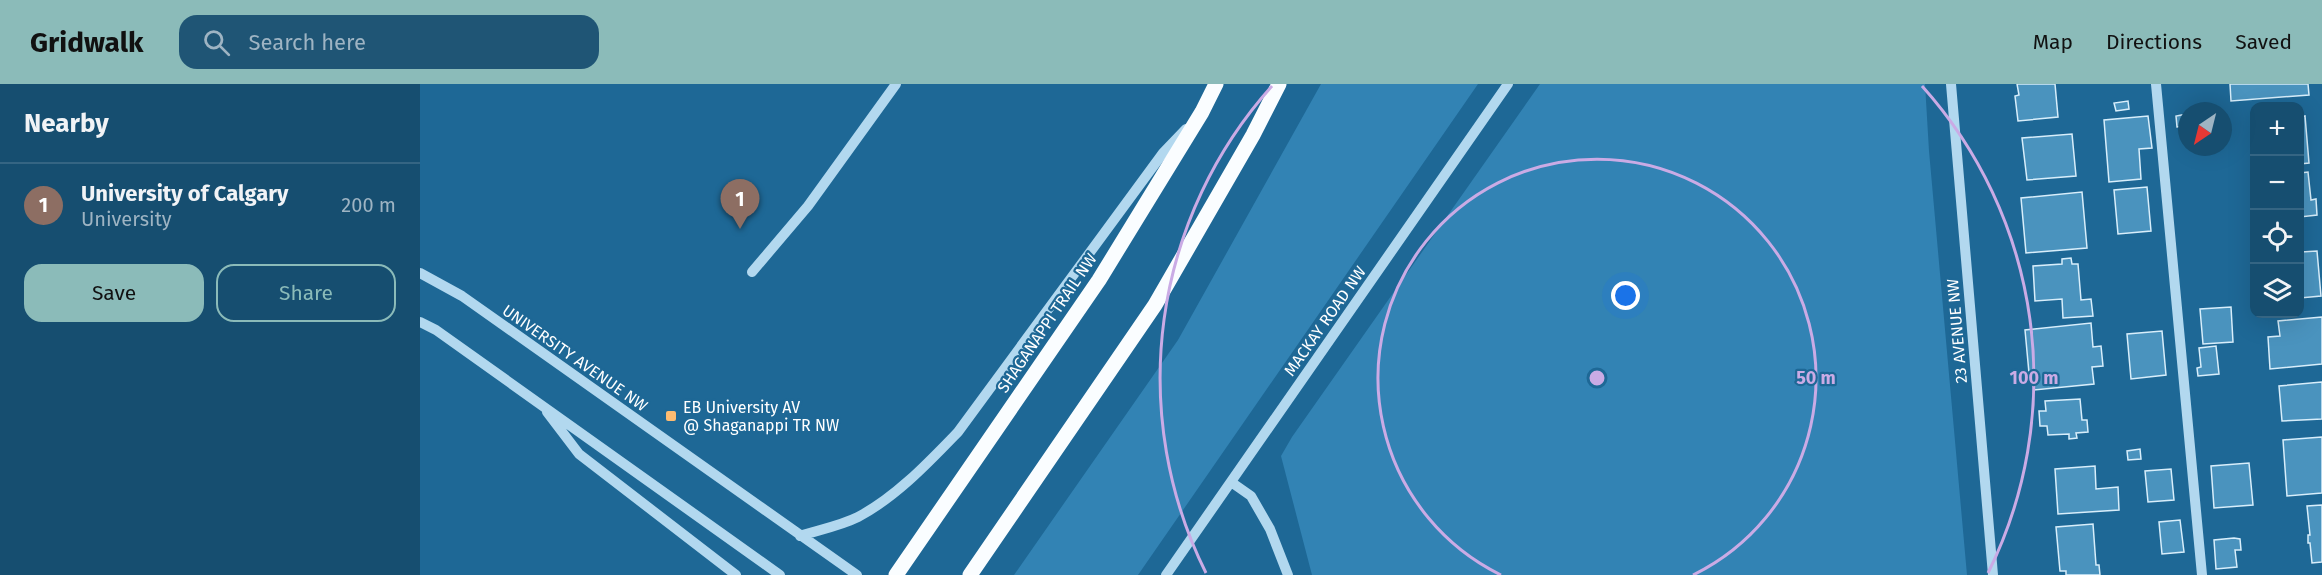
<!DOCTYPE html>
<html lang="en">
<head>
<meta charset="utf-8">
<style>
	:root { --surface:#164e70; --page:#1f5575; --text:#f1f3f6; --muted:#9eb4c3; --line:#356583; --accent:#8bbbb9 }
	body { margin:0; font-family:"Fira Sans",sans-serif; background:var(--page); color:var(--text) }
	.controls { position:absolute; right:18px; top:18px; display:grid; overflow:hidden; border-radius:12px; box-shadow:0 6px 24px #0002 }
	.controls button { width:54px; height:54px; display:grid; place-items:center; padding:0; border:0; border-bottom:2px solid var(--line); background:var(--surface); color:var(--text); font:30px sans-serif }
	.compass { position:absolute; left:1758px; top:18px; width:54px; height:54px; border-radius:50%; background:var(--surface); box-shadow:0 6px 24px #0002; rotate:215deg }
	.you { position:absolute; left:1206px; top:212px; width:21px; height:21px; margin:-15px; border:4px solid #fff; border-radius:50%; background:#1a73e8; box-shadow:0 0 0 9px #1a73e833 }
	.badge { display:grid; place-items:center; width:39px; height:39px; border-radius:50%; background:var(--accent); color:#fff; font-size:20px; font-weight:700 }
	.pin { position:absolute; translate:-50% -50px; filter:drop-shadow(0 2px 3px #0008) }
	.pin::after { content:''; position:absolute; top:32px; width:21px; height:18px; background:inherit; clip-path:polygon(0 0,100% 0,50% 100%) }
	.list { margin:0; padding:0; list-style:none }
	h2 { display:flex; justify-content:space-between; align-items:center; height:78px; margin:0; padding:0 24px; font-size:26px }
	h2 small { font-size:20px; font-weight:400; color:var(--muted) }
	.list li { display:grid; grid-template-columns:39px 1fr auto; gap:18px; align-items:center; box-sizing:border-box; height:84px; padding:0 24px; border-top:2px solid var(--line) }
	.list b { display:block; font-size:22px; white-space:nowrap }
	.list p { margin:0; font-size:20px; white-space:nowrap; color:var(--muted) }
	.list em { font-size:20px; font-style:normal; color:var(--muted) }
	.actions { display:flex; gap:12px; padding:18px 24px }
	.actions a { flex:1; padding:14px 0; border:2px solid var(--accent); border-radius:18px; text-align:center; font-size:21px; color:var(--accent) }
	.actions .main { background:var(--accent); color:#111 }
	.icon { flex:none; width:33px; height:33px; fill:none; stroke:currentColor; stroke-width:2; stroke-linecap:round; stroke-linejoin:round }
	.map { position:relative; flex:none; width:1902px; height:491px; overflow:hidden }
	header { display:flex; align-items:center; gap:36px; box-sizing:border-box; height:84px; padding:0 30px; background:var(--accent); color:#111 }
	header strong { font-size:28px }
	nav { display:flex; gap:33px; margin-inline-start:auto; font-size:21px }
	.search { width:420px; height:54px; background:var(--page); display:flex; align-items:center; gap:15px; box-sizing:border-box; padding:0 21px; border-radius:18px; color:var(--muted); font-size:22px }
	main { display:flex }
	aside { flex:1; background:var(--surface) }
	.map>svg:first-child { display:block }
	.green { fill:#3283b4 }
	.building { fill:#4a93be; stroke:#d8eefb; stroke-width:1.5 }
	.lines { fill:none; stroke-linecap:round; stroke-linejoin:round }
	.minor { stroke:#b2d8ef; stroke-width:10 }
	.major { stroke:#fafdff; stroke-width:15 }
	.ring { fill:none; stroke:#caabe5; stroke-width:3 }
	.poi-dot { fill:#febc71; stroke:#1e6896; stroke-width:2 }
	.labels { text-anchor:middle; dominant-baseline:central; stroke-width:4.5; stroke-linejoin:round; paint-order:stroke }
	.street-label { font-size:16px; fill:#fff; stroke:#1e6896 }
	.poi-label { font-size:16px; fill:#fff; stroke:#1e6896; text-anchor:start }
	.centre { fill:#caabe5; stroke:#1e6896; stroke-width:3 }
	.ring-label { font-size:18px; text-anchor:middle; font-weight:bold; fill:#caabe5; stroke:#1e6896; stroke-width:4.5; stroke-linejoin:round; paint-order:stroke }
</style>
</head>
<body>
<header>
<strong>Gridwalk</strong>
<div class="search"><svg class="icon" aria-label="search" viewBox="0 0 24 24"><circle cx="10" cy="10" r="6"/><path d="M15 15l6 6"/></svg>Search here</div>
<nav><a>Map</a><a>Directions</a><a>Saved</a></nav>
</header>
<main>
<aside>
<h2>Nearby<small></small></h2>
<ul class="list">
<li><span class="badge" style="background:#8d6e63">1</span><div><b>University of Calgary</b><p>University</p></div><em>200 m</em></li>
</ul>
<div class="actions"><a class="main">Save</a><a>Share</a></div>
</aside>
<div class="map">
<svg width="1902" height="491" viewBox="0 0 1902 491">
	<rect width="100%" height="100%" fill="#1e6896"/>
	<!-- green -->
	<path class="green" d="M901 0H1058L718 491H594L758 256Z
		M1120 0H1505L1509 67 1547 491H892L861 372 872 353Z"/>
	<!-- building -->
	<path class="building" d="M1597 0H1635L1638 33 1598 37 1595 12 1599 11Z
		M1810 0H1888L1889 11 1811 17Z
		M1708 17 1709 25 1696 27 1694 19Z
		M1767 30V42L1757 43 1756 32Z
		M1728 32 1732 64 1719 65 1721 95 1689 98 1684 36Z
		M1885 32 1889 79 1880 80V33Z
		M1652 50 1656 92 1607 96 1602 54Z
		M1888 88 1891 116 1896 115 1897 131 1880 133V89Z
		M1727 103 1731 147 1698 150 1694 106Z
		M1662 108 1667 164 1606 169 1601 114Z
		M1880 160 1881 168 1897 167 1901 212 1880 214Z
		M1651 174 1652 180H1658L1661 216 1671 215 1673 232 1643 234 1642 215 1615 217 1613 182 1642 180V175Z
		M1811 223 1813 258 1783 260 1780 225Z
		M1902 233V280L1850 285 1848 253 1860 252 1858 237Z
		M1671 239 1673 263 1681 262 1683 282 1672 283 1674 300 1614 306 1612 289H1609L1605 246Z
		M1742 247 1746 291 1711 295 1707 250Z
		M1796 262 1799 290 1778 292 1777 284 1781 283 1779 264Z
		M1902 298V335L1862 337 1859 302Z
		M1660 315 1662 336H1667L1668 348 1656 349 1657 354 1649 355V350L1628 351 1627 342H1620L1619 327H1626L1625 317Z
		M1902 353V409L1867 412 1863 356Z
		M1720 365 1721 375 1708 376 1707 367Z
		M1829 379 1833 421 1794 424 1791 382Z
		M1675 382 1676 405 1698 403 1699 426 1638 430 1635 385Z
		M1751 385 1754 416 1728 418 1725 387Z
		M1902 421V478L1892 479 1890 459H1888V451H1890L1887 422Z
		M1760 436 1764 468 1742 470 1739 438Z
		M1673 440 1676 481H1679L1680 491H1646V487H1640L1636 443Z
		M1814 454 1820 455 1821 466H1815L1817 483 1796 485 1794 456Z"/>
	<g class="lines">
		<!-- minor -->
		<path class="minor" d="M1531 0 1573 491
			M1736 0 1782 491
			M332 188 388 122 476 0
			M0 189 42 212 437 491
			M0 238 16 246 360 491
			M127 328 159 370 316 491
			M811 398 831 412 850 445 868 491
			M380 452C398 446 420 442 438 433 476 413 508 379 538 348L743 69 766 45
			M746 491 1088 0"/>
		<!-- major -->
		<path class="major" d="M476 491 679 196 782 28 796 0
			M550 491 735 221 833 51 859 0"/>
	</g>
	<!-- distance rings -->
	<g class="ring">
		<path d="M1081 491A219 219 0 1 1 1273 491"/>
		<path d="M786 489A437 437 0 0 1 852 2M1502 2A437 437 0 0 1 1568 489"/>
	</g>
	<!-- markers -->
	<rect class="poi-dot" x="245" y="326" width="12" height="12" rx="3"/>
	<g class="labels">
		<!-- street labels -->
		<g class="street-label">
			<text transform="translate(905 237) rotate(-55)">MACKAY ROAD NW</text>
			<text transform="translate(627 239) rotate(-56)">SHAGANAPPI TRAIL NW</text>
			<text transform="translate(1537 247) rotate(-95)">23 AVENUE NW</text>
			<text transform="translate(155 274) rotate(35)">UNIVERSITY AVENUE NW</text>
		</g>
		<!-- poi labels -->
		<g class="poi-label">
			<text x="263" y="323">EB University AV<tspan x="263" dy="18">@ Shaganappi TR NW</tspan></text>
		</g>
	</g>
	<circle cx="1177" cy="294" r="9" class="centre"/>
	<g class="ring-label">
		<text x="1396" y="300">50 m</text>
		<text x="1614" y="300">100 m</text>
	</g>
</svg>
<div class="controls">
<button>+</button>
<button>−</button>
<button><svg class="icon" aria-label="locate" viewBox="0 0 24 24"><circle cx="12" cy="12" r="6"/><path d="M12 2v4M12 18v4M2 12h4M18 12h4"/></svg></button>
<button><svg class="icon" aria-label="layers" viewBox="0 0 24 24"><path d="M12 4l9 5-9 5-9-5zM3 14l9 5 9-5"/></svg></button>
</div>
<svg class="compass" viewBox="-18 -18 36 36"><path d="M0-13l5 13h-10z" fill="#e53935"/><path d="M0 13l5-13h-10z" fill="#9eb4c3"/></svg>
<div class="you"></div>
<div class="pin badge" style="left:320px;top:145px;background:#8d6e63">1</div>
</div>
</main>
</body>
</html>
